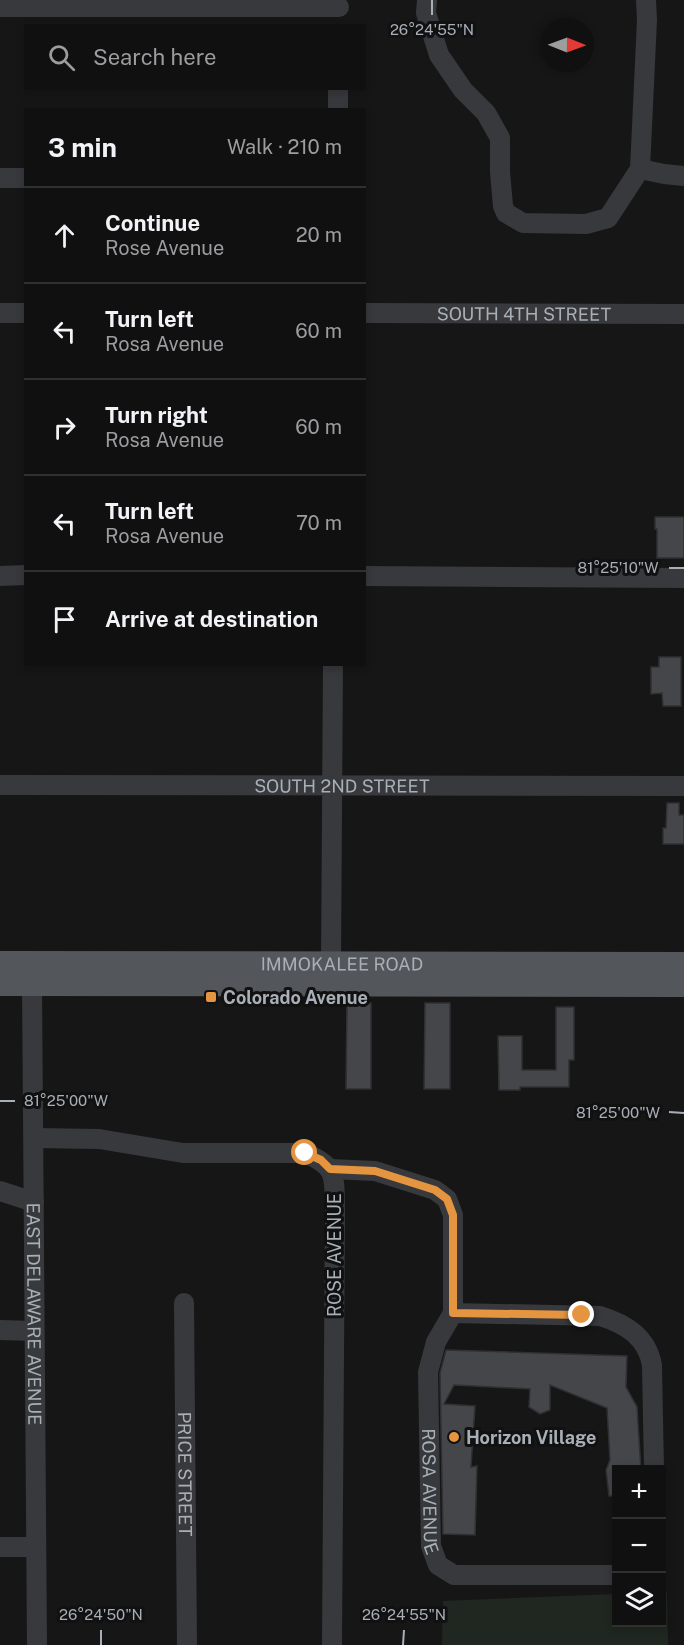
<!DOCTYPE html>
<html lang="en">
<head>
<meta charset="utf-8">
<style>
	:root { --surface:#101011; --page:#19191a; --text:#f1f3f6; --muted:#9c9d9f; --line:#303031 }
	body { margin:0; font-family:"Public Sans",sans-serif; background:var(--page); color:var(--text) }
	.controls { position:absolute; right:18px; bottom:18px; display:grid; overflow:hidden; border-radius:0px; box-shadow:0 3px 9px #0003 }
	.controls button { width:54px; height:54px; display:grid; place-items:center; padding:0; border:0; border-bottom:2px solid var(--line); background:var(--surface); color:var(--text); font:30px sans-serif }
	.compass { position:absolute; left:540px; top:18px; width:54px; height:54px; border-radius:50%; background:var(--surface); box-shadow:0 3px 9px #0003; rotate:91deg }
	.stop { position:absolute; width:18px; height:18px; margin:-14px; border:4px solid #e59540; border-radius:50%; background:#fff }
	.stop.end { background:#e59540; border-color:#fff; box-shadow:0 2px 6px #0008 }
	.list { margin:0; padding:0; list-style:none }
	h2 { display:flex; justify-content:space-between; align-items:center; height:78px; margin:0; padding:0 24px; font-size:26px }
	h2 small { font-size:20px; font-weight:400; color:var(--muted) }
	.list li { display:grid; grid-template-columns:39px 1fr auto; gap:18px; align-items:center; box-sizing:border-box; height:96px; padding:0 24px; border-top:2px solid var(--line) }
	.list b { display:block; font-size:22px; white-space:nowrap }
	.list p { margin:0; font-size:20px; white-space:nowrap; color:var(--muted) }
	.list em { font-size:20px; font-style:normal; color:var(--muted) }
	.icon { flex:none; width:33px; height:33px; fill:none; stroke:currentColor; stroke-width:2; stroke-linecap:round; stroke-linejoin:round }
	.map { position:relative; flex:none; width:684px; height:1645px; overflow:hidden }
	.search { position:absolute; background:var(--surface); box-shadow:0 3px 9px #0003; left:24px; top:24px; width:342px; height:66px; display:flex; align-items:center; gap:15px; box-sizing:border-box; padding:0 21px; border-radius:0px; color:var(--muted); font-size:22px }
	.panel { position:absolute; background:var(--surface); box-shadow:0 3px 9px #0003; left:24px; top:108px; width:342px; height:558px; border-radius:0px }
	.map>svg:first-child { display:block }
	.green { fill:#202720 }
	.building { fill:#45464a; stroke:#303033; stroke-width:1.5 }
	.lines { fill:none; stroke-linecap:round; stroke-linejoin:round }
	.minor { stroke:#37393c; stroke-width:20 }
	.major { stroke:#53565b; stroke-width:24 }
	.route { stroke:#e59540; stroke-width:8 }
	.ticks { fill:none; stroke:#a9afb7; stroke-width:2 }
	.poi-dot { fill:#e59540; stroke:#111112; stroke-width:2 }
	.labels { text-anchor:middle; dominant-baseline:central; stroke-width:6; stroke-linejoin:round; paint-order:stroke }
	.street-label { font-size:18px; fill:#a9afb7; stroke:#111112 }
	.poi-label { font-size:18px; font-weight:bold; fill:#a9afb7; stroke:#111112; text-anchor:start }
	.ticks-label { font-size:15px; text-anchor:middle; fill:#a9afb7; stroke:#111112; stroke-width:6; stroke-linejoin:round; paint-order:stroke }
</style>
</head>
<body>
<div class="map">
<svg width="684" height="1645" viewBox="0 0 684 1645">
	<rect width="100%" height="100%" fill="#161617"/>
	<!-- green -->
	<path class="green" d="M662 1592H667L668 1645H442L443 1601 616 1594V1622H662Z"/>
	<!-- building -->
	<path class="building" d="M655 517H684V558H657V529H655Z
		M659 657H681V706H663L662 693 651 694V667H659Z
		M667 803H679V815H684V844H663V828H666Z
		M347 1002 371 1003V1089H346Z
		M425 1003H450V1089H424Z
		M556 1007H574V1060H569V1087H520V1090H499L498 1036H522V1070H556Z
		M446 1350 627 1356 626 1387 637 1407 641 1470H616V1496H609L606 1470 610 1460 607 1408 550 1385V1410L540 1414 529 1407 530 1389 454 1385 444 1404 475 1406 471 1467 477 1466 475 1535 443 1534 440 1373Z"/>
	<g class="lines">
		<!-- minor -->
		<g class="minor">
			<path d="M427 0 426 13 439 55 463 90 486 113 500 138V172L503 206 506 213 523 223 586 224 608 218 640 169 647 20 646 0"/>
			<path d="M0 7H339"/>
			<path d="M338 110V88"/>
			<path d="M640 169 664 174 684 176"/>
			<path d="M0 178H26"/>
			<path d="M0 313H26"/>
			<path id="s1" d="M364 313 684 314"/>
			<path d="M0 576 26 575"/>
			<path d="M364 576 684 578"/>
			<path id="s2" d="M0 785 684 786"/>
			<path d="M331 963 333 664"/>
			<path id="s3" d="M32 984 37 1645"/>
			<path d="M34 1138 99 1139 183 1153H305C338 1167 334 1177 335 1210L332 1645"/>
			<path id="s4" d="M330 1169 375 1171 435 1190 447 1199 453 1215V1313L436 1342 428 1372 431 1546 438 1565 454 1575H616"/>
			<path d="M0 1191 34 1202"/>
			<path id="s5" d="M184 1303 187 1645"/>
			<path d="M453 1313 600 1316C626 1324 647 1337 652 1365L654 1470"/>
			<path d="M0 1330 34 1331"/>
			<path d="M0 1547H36"/>
		</g>
		<!-- major -->
		<g class="major">
			<path id="s6" d="M0 963 684 964"/>
			<path d="M0 984 684 985"/>
		</g>
	</g>
	<g class="lines">
		<!-- route -->
		<path class="route" d="M305 1153 321 1160 330 1169 375 1171 435 1190 447 1199 453 1215V1313L582 1315"/>
	</g>
	<!-- ticks -->
	<path class="ticks" d="M432 15V0M669 568H684M0 1101H15M669 1112 684 1113M101 1645V1630M403 1645 404 1630"/>
	<!-- markers -->
	<g class="poi-dot">
		<rect x="205" y="991" width="12" height="12" rx="3"/>
		<circle cx="454" cy="1437" r="6"/>
	</g>
	<g class="labels">
		<!-- street labels -->
		<g class="street-label">
			<text stroke="none"><textPath href="#s1" startOffset="160">SOUTH 4TH STREET</textPath></text>
			<text stroke="none"><textPath href="#s2" startOffset="342">SOUTH 2ND STREET</textPath></text>
			<text stroke="none"><textPath href="#s6" startOffset="342">IMMOKALEE ROAD</textPath></text>
			<text transform="translate(334 1255) rotate(-90)">ROSE AVENUE</text>
			<text stroke="none"><textPath href="#s3" startOffset="330">EAST DELAWARE AVENUE</textPath></text>
			<text stroke="none"><textPath href="#s5" startOffset="171">PRICE STREET</textPath></text>
			<text stroke="none"><textPath href="#s4" startOffset="422">ROSA AVENUE</textPath></text>
		</g>
		<!-- poi labels -->
		<g class="poi-label">
			<text x="223" y="997">Colorado Avenue</text>
			<text x="466" y="1437">Horizon Village</text>
		</g>
	</g>
	<g class="ticks-label">
		<text x="432" y="35">26°24'55"N</text>
		<text x="618" y="573">81°25'10"W</text>
		<text x="66" y="1106">81°25'00"W</text>
		<text x="618" y="1118">81°25'00"W</text>
		<text x="101" y="1620">26°24'50"N</text>
		<text x="404" y="1620">26°24'55"N</text>
	</g>
</svg>
<div class="controls">
<button>+</button>
<button>−</button>
<button><svg class="icon" aria-label="layers" viewBox="0 0 24 24"><path d="M12 4l9 5-9 5-9-5zM3 14l9 5 9-5"/></svg></button>
</div>
<svg class="compass" viewBox="-18 -18 36 36"><path d="M0-13l5 13h-10z" fill="#e53935"/><path d="M0 13l5-13h-10z" fill="#9c9d9f"/></svg>
<div class="stop" style="left:305px;top:1153px"></div>
<div class="stop end" style="left:582px;top:1315px"></div>
<div class="search"><svg class="icon" aria-label="search" viewBox="0 0 24 24"><circle cx="10" cy="10" r="6"/><path d="M15 15l6 6"/></svg>Search here</div>
<section class="panel">
<h2>3 min<small>Walk · 210 m</small></h2>
<ul class="list">
<li><svg class="icon" aria-label="ahead" viewBox="0 0 24 24"><path d="M12 20V5M6 11l6-6 6 6"/></svg><div><b>Continue</b><p>Rose Avenue</p></div><em>20 m</em></li>
<li><svg class="icon" aria-label="left" viewBox="0 0 24 24"><path d="M17 20v-9H6M10 6l-5 5 5 5"/></svg><div><b>Turn left</b><p>Rosa Avenue</p></div><em>60 m</em></li>
<li><svg class="icon" aria-label="right" viewBox="0 0 24 24"><path d="M7 20v-9h11M14 6l5 5-5 5"/></svg><div><b>Turn right</b><p>Rosa Avenue</p></div><em>60 m</em></li>
<li><svg class="icon" aria-label="left" viewBox="0 0 24 24"><path d="M17 20v-9H6M10 6l-5 5 5 5"/></svg><div><b>Turn left</b><p>Rosa Avenue</p></div><em>70 m</em></li>
<li><svg class="icon" aria-label="arrive" viewBox="0 0 24 24"><path d="M6 21V4h12l-3 4 3 4H6"/></svg><div><b>Arrive at destination</b></div></li>
</ul>
</section>
</div>
</body>
</html>
